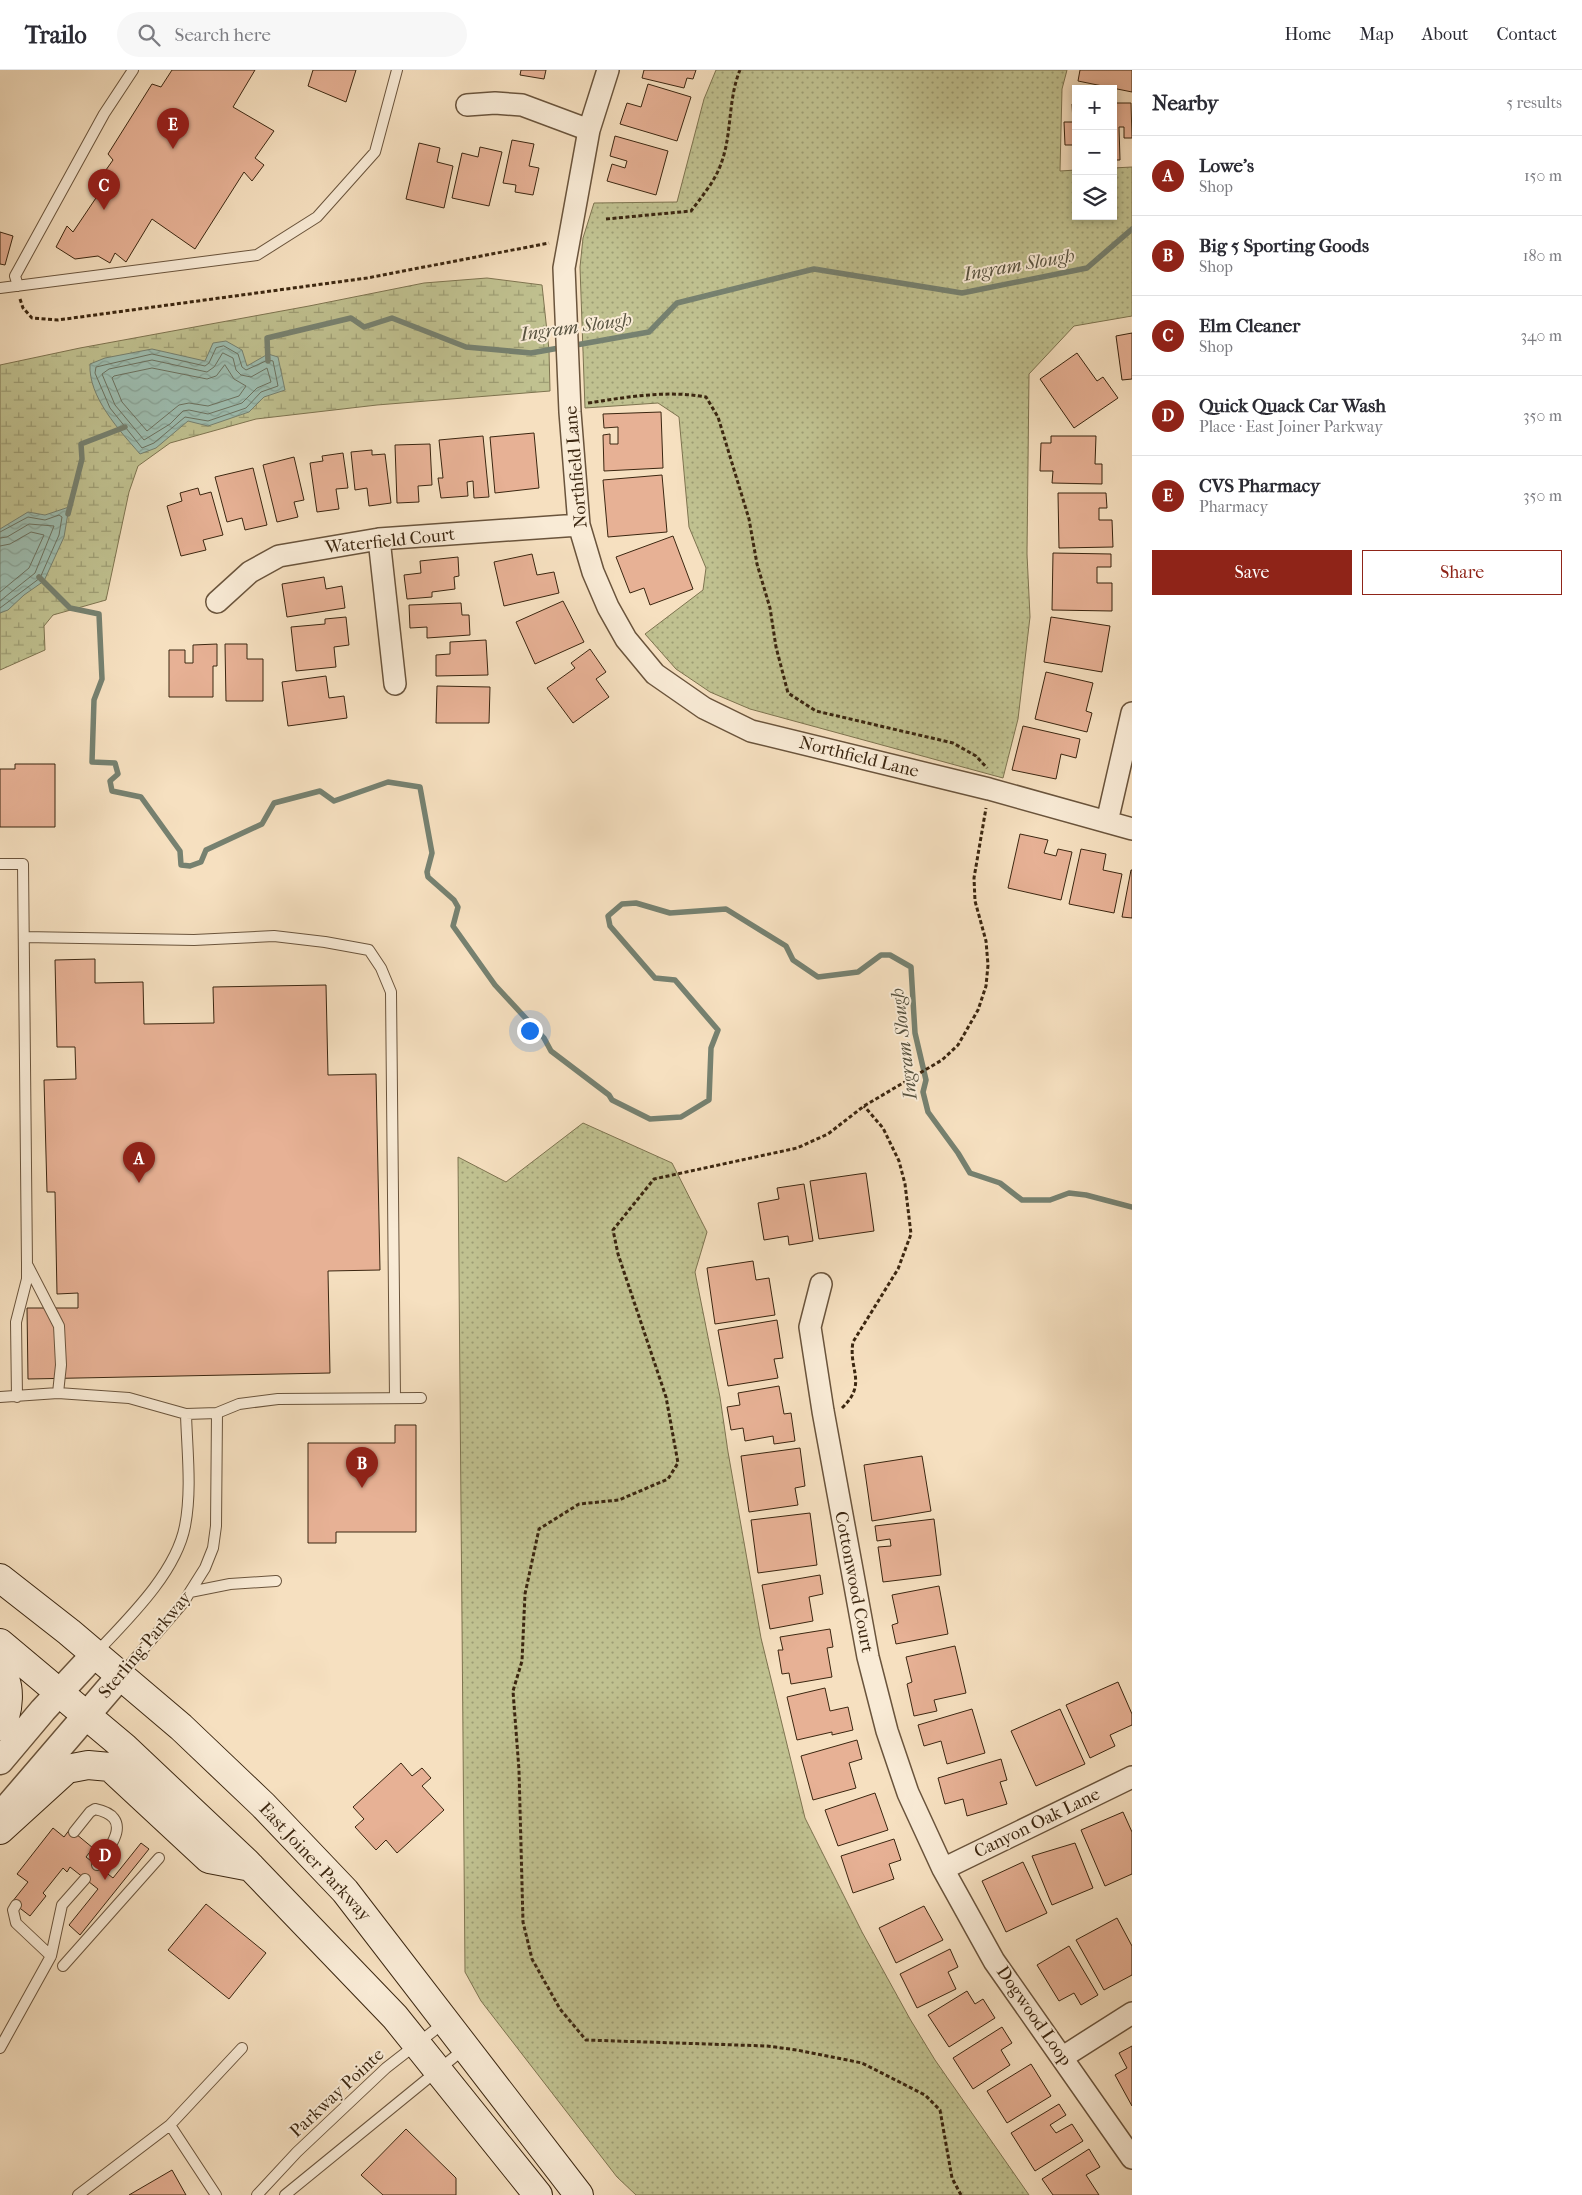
<!DOCTYPE html>
<html lang="en">
<head>
<meta charset="utf-8">
<style>
	:root { --surface:#fff; --page:#f7f7f7; --text:#2b2b33; --muted:#7c7c81; --line:#e1e1e2; --accent:#8f2418 }
	body { margin:0; font-family:"IM FELL French Canon",serif; background:var(--page); color:var(--text) }
	.controls { position:absolute; right:15px; top:15px; display:grid; overflow:hidden; border-radius:0px; box-shadow:0 2px 8px #0003 }
	.controls button { width:45px; height:45px; display:grid; place-items:center; padding:0; border:0; border-bottom:1px solid var(--line); background:var(--surface); color:var(--text); font:25px sans-serif }
	.you { position:absolute; left:529px; top:960px; width:18px; height:18px; margin:-12px; border:4px solid #fff; border-radius:50%; background:#1a73e8; box-shadow:0 0 0 8px #1a73e833 }
	.badge { display:grid; place-items:center; width:32px; height:32px; border-radius:50%; background:var(--accent); color:#fff; font-size:16px; font-weight:700 }
	.pin { position:absolute; translate:-50% -41px; filter:drop-shadow(0 1px 2px #0008) }
	.pin::after { content:''; position:absolute; top:26px; width:18px; height:15px; background:inherit; clip-path:polygon(0 0,100% 0,50% 100%) }
	.list { margin:0; padding:0; list-style:none }
	h2 { display:flex; justify-content:space-between; align-items:center; height:65px; margin:0; padding:0 20px; font-size:21px }
	h2 small { font-size:16px; font-weight:400; color:var(--muted) }
	.list li { display:grid; grid-template-columns:32px 1fr auto; gap:15px; align-items:center; box-sizing:border-box; height:80px; padding:0 20px; border-top:1px solid var(--line) }
	.list b { display:block; font-size:19px; white-space:nowrap }
	.list p { margin:0; font-size:16px; white-space:nowrap; color:var(--muted) }
	.list em { font-size:16px; font-style:normal; color:var(--muted) }
	.actions { display:flex; gap:10px; padding:15px 20px }
	.actions a { flex:1; padding:11px 0; border:1px solid var(--accent); border-radius:0px; text-align:center; font-size:18px; color:var(--accent) }
	.actions .main { background:var(--accent); color:#fff }
	.icon { flex:none; width:28px; height:28px; fill:none; stroke:currentColor; stroke-width:2; stroke-linecap:round; stroke-linejoin:round }
	.map { position:relative; flex:none; width:1132px; height:2125px; overflow:hidden }
	header { display:flex; align-items:center; gap:30px; box-sizing:border-box; height:70px; padding:0 25px; background:var(--surface); border-bottom:1px solid var(--line) }
	header strong { font-size:24px }
	nav { display:flex; gap:28px; margin-inline-start:auto; font-size:18px }
	.search { width:350px; height:45px; background:var(--page); display:flex; align-items:center; gap:12px; box-sizing:border-box; padding:0 18px; border-radius:28px; color:var(--muted); font-size:19px }
	main { display:flex }
	aside { flex:1; background:var(--surface) }
	.map>svg:first-child { display:block }
	.grass { fill:url(#grass-dots); stroke:#7e7450 }
	.wetland { fill:url(#wetland-marsh); stroke:#7e7450 }
	.water { fill:url(#water-waves); stroke:#768170 }
	.lines { fill:none; stroke-linecap:round; stroke-linejoin:round }
	.shore { stroke:#6c7260; stroke-width:1 }
	.stream { stroke:#768170; stroke-width:5.5 }
	.building { fill:#e7b195; stroke:#3b2610 }
	.service-casing { stroke:#6a543c; stroke-width:12 }
	.minor-casing { stroke:#6a543c; stroke-width:24 }
	.tertiary-casing { stroke:#6a543c; stroke-width:29 }
	.secondary-casing { stroke:#3b2610; stroke-width:30 }
	.path { stroke:#3b2610; stroke-width:3; stroke-dasharray:4 2.5; stroke-linecap:butt }
	.service { stroke:#f9ebd6; stroke-width:10 }
	.minor { stroke:#f9ebd6; stroke-width:21 }
	.tertiary { stroke:#f9ebd6; stroke-width:26 }
	.secondary { stroke:#f9ebd6; stroke-width:28 }
	.labels { text-anchor:middle; dominant-baseline:central; stroke-width:4; stroke-linejoin:round; paint-order:stroke }
	.street-label { font-size:18px; fill:#3b2610; stroke:#f9ebd6 }
	.water-label { font-size:19px; font-style:italic; fill:#585340; stroke:#f9ebd6 }
</style>
</head>
<body>
<header>
<strong>Trailo</strong>
<div class="search"><svg class="icon" aria-label="search" viewBox="0 0 24 24"><circle cx="10" cy="10" r="6"/><path d="M15 15l6 6"/></svg>Search here</div>
<nav><a>Home</a><a>Map</a><a>About</a><a>Contact</a></nav>
</header>
<main>
<div class="map">
<svg width="1132" height="2125" viewBox="0 0 1132 2125">
	<defs>
		<pattern id="grass-dots" width="8" height="8" patternUnits="userSpaceOnUse" patternTransform="scale(1.25)"><rect width="8" height="8" fill="#c0c190"/><path d="M2 2h.1M6 6h.1" fill="none" stroke="#9d9d74" stroke-width="1.8" stroke-linecap="round"/></pattern>
		<pattern id="wetland-marsh" width="20" height="14" patternUnits="userSpaceOnUse" patternTransform="scale(1.25)"><rect width="20" height="14" fill="#c0c190"/><path d="M1 5h8M5 5V1M11 12h8M15 12V8" fill="none" stroke="#9d9d74"/></pattern>
		<pattern id="water-waves" width="16" height="10" patternUnits="userSpaceOnUse" patternTransform="scale(1.25)"><rect width="16" height="10" fill="#9dbdb0"/><path d="M0 5q4-4 8 0t8 0" fill="none" stroke="#88a296"/></pattern>
	</defs>
	<rect width="100%" height="100%" fill="#f6e0c0"/>
	<filter id="stains"><feTurbulence type="fractalNoise" baseFrequency=".004" numOctaves="4"/><feColorMatrix values="0 0 0 0 .2 0 0 0 0 .09 0 0 0 0 .02 0 0 0 .5 -.17"/></filter>
	<radialGradient id="worn" r=".72"><stop offset=".6" stop-color="#630" stop-opacity="0"/><stop offset="1" stop-color="#630" stop-opacity=".3"/></radialGradient>
	<!-- grass -->
	<path class="grass" d="M716 0H1067L1062 19 1060 101 1076 100V146H1113V98L1132 97V246L1074 256 1029 304 1027 484 1030 547 1018 649 1003 708 750 639 710 622 676 599 645 564 703 520 706 498 689 457 679 347 658 333 585 338 580 197 583 168 594 133 677 132 704 29Z
		M583 1053 672 1093 707 1162 695 1202 720 1327 728 1382 761 1568 805 1748 862 1862 910 1949 935 1990 1029 2125H636L617 2107 481 1931 465 1902 458 1087 506 1112Z"/>
	<!-- wetland -->
	<path class="wetland" d="M487 208 542 215 549 280 550 321 377 335 256 349 170 373 138 396 129 422 106 530 53 545 44 556 45 580 0 600V295L80 278 309 236 424 213Z"/>
	<!-- water -->
	<path class="water" d="M226 271 242 280 247 296 268 284 278 287 285 320 264 327 249 342 208 356 188 351 156 378 140 384C120 361 88 327 90 294L105 288 152 279 205 291 213 273Z
		M69 437 64 467 44 511 24 525 8 540 0 543V459L28 442 45 445Z"/>
	<g class="lines">
		<!-- shore -->
		<path class="shore" d="M224 276 238 284 242 297 246 300 268 290 273 291 278 316 261 322 246 338 208 351 185 347 154 373 142 378 110 338 95 303 96 297 152 284 205 296 209 293 216 278Z
			M223 283 233 288 236 300 241 305 251 307 267 298 271 312 257 318 242 333 208 344 189 340 183 341 170 354 144 370 115 335 102 304 109 299 152 290 207 302 214 297Z
			M225 295 234 309 246 316 239 326 208 336 189 333 179 335 147 361 122 332 112 308 114 306 152 298 207 309 216 306Z
			M0 462 28 447 45 450 59 445 62 447 59 465 40 508 0 538
			M0 468 7 467 29 454 54 456 35 503 0 531
			M0 476 10 474 31 462 44 465 29 498 0 522"/>
		<!-- stream -->
		<path class="stream" d="M268 291 267 268 351 248 364 257 392 248 466 277 531 283 649 262 677 233 814 199 962 223 1087 198 1132 159
			M68 444 82 389 81 374 125 357
			M39 507 70 538 99 544 102 609 94 630 92 692 115 693 118 704 110 711 112 721 141 727 180 781 181 795 190 796 201 792 206 780 262 754 274 733 320 721 334 731 388 712 420 717 432 783 427 802 428 807 454 830 458 837 453 856 495 915 544 968 551 981 609 1025 612 1030 650 1049 681 1047 709 1030 711 978 718 960 675 910 655 908 610 856 608 846 622 834 636 833 670 843 726 839 786 876 793 890 818 907 858 902 881 885H890L911 897 915 963 926 1010 923 1022 928 1042 958 1083 970 1103 1000 1113 1022 1130H1050L1069 1123 1086 1125 1132 1137"/>
	</g>
	<!-- building -->
	<path class="building" d="M172 0H255L233 37 274 61 255 88 264 95 252 111 244 102 195 179 152 149 126 192 115 183 110 193 98 186 75 189 56 177 67 156 73 162 102 119 96 114 113 90 108 84 152 14 161 17Z
		M313 0H356L346 32 308 16Z
		M521 0H546L544 9 520 5Z
		M644 0H696L693 9 687 8 684 18 642 8Z
		M1080 0H1132V22L1078 11Z
		M648 14 691 27 677 71 620 54 627 33 641 37Z
		M1113 33H1131L1132 68H1124V57H1119L1120 90H1113Z
		M1072 34H1076V91H1074L1073 75H1065L1064 52H1073Z
		M615 66 668 81 656 125 607 111 612 94 625 98 627 91 610 86Z
		M512 70 534 74 529 96 539 98 533 125 515 122 516 115 503 113Z
		M419 73 440 78 437 92 453 96 444 138 406 129Z
		M480 77 502 82 489 136 452 128 462 83 478 87Z
		M0 162 13 166 5 195 0 194Z
		M1132 263V309L1122 310 1116 266Z
		M1077 283 1097 311 1103 307 1118 328 1074 358 1040 309Z
		M661 342 663 398 604 401 603 365 610 364V374H618V357L604 358 603 344Z
		M534 363 539 418 495 423 490 367Z
		M483 366 489 427 474 428 473 411 467 412 468 426 441 428 438 408H443L439 370Z
		M1051 366H1096L1095 394H1102V414L1052 413 1053 401H1040L1041 373H1051Z
		M430 374 432 415 418 416 419 432 397 433 395 375Z
		M372 380V385L385 384 391 433 369 436 367 418 355 420 351 382Z
		M343 383 348 418 336 419 339 439 317 442 310 393 323 391 322 386Z
		M294 387 304 430 294 432 298 447 277 452 263 395Z
		M253 398 267 455 245 460 242 448 227 452 215 407Z
		M662 405 667 462 608 467 603 410Z
		M198 418 200 425 211 422 223 465 203 470 206 480 181 486 167 436 182 431 180 423Z
		M1058 423H1106L1107 438H1099V450H1112L1113 477 1059 478Z
		M673 466 693 519 650 535 644 518 630 523 616 487Z
		M1053 483 1111 484V497H1097V513H1112V541L1052 540Z
		M532 484 537 505 554 502 559 523 504 536 494 492Z
		M458 487 459 506 454 507 455 519 432 522V527L407 529 404 505 421 503 420 491Z
		M324 507 326 519 342 516 345 538 287 547 282 514Z
		M563 531 584 572 535 594 516 552Z
		M461 533 462 545H469L470 565 427 568V557L410 558 409 535Z
		M346 547 349 575 334 577 336 597 296 601 291 557 325 554V549Z
		M1051 547 1110 556 1102 602 1044 592Z
		M486 570 488 605 436 606V585L450 584V572Z
		M217 574V596H213V627H169V580H185V593H193V575Z
		M225 574H247V589H263V631H226Z
		M590 579 606 602 596 609 609 627 573 653 547 618 575 598 571 593Z
		M1046 602 1093 613 1086 641 1092 643 1087 662 1035 649Z
		M326 606 329 628 344 626 347 648 288 656 282 612Z
		M437 616 490 617 489 653H436Z
		M1023 656 1080 669 1076 688 1061 684 1056 709 1012 700Z
		M15 694H55V757H0V699H15Z
		M1020 764 1048 770 1044 783 1056 786 1058 779 1072 782 1061 830 1008 818Z
		M1081 779 1106 784 1103 800 1122 804 1114 843 1069 834Z
		M1131 800H1132V848L1122 847Z
		M95 889V913L143 912 144 954 214 953 213 917 326 915 328 1005 376 1004 380 1200 328 1201 330 1303 28 1309 27 1238H78V1223L57 1224 55 1122H47L44 1010 76 1009 75 977H57L55 890Z
		M866 1103 874 1161 819 1169 810 1111Z
		M804 1114 813 1171 789 1175 788 1166 764 1170 758 1133 779 1129 777 1118Z
		M753 1191 756 1210 769 1208 775 1245 715 1254 707 1198Z
		M777 1250 783 1288 774 1289 778 1308 728 1316 718 1260Z
		M779 1316 784 1344 791 1343 795 1371 774 1374 773 1366 745 1371 743 1358 731 1360 727 1337 740 1335 738 1323Z
		M395 1355H416V1462H336V1473H308V1373H395Z
		M800 1378 805 1416 795 1418 798 1435 749 1442 741 1386Z
		M922 1386 931 1441 872 1451 864 1395Z
		M810 1443 817 1495 758 1503 751 1450Z
		M934 1449 941 1505 883 1512 878 1477 891 1476 890 1469 877 1471 875 1456Z
		M820 1505 823 1524 809 1527 813 1551 770 1559 762 1515Z
		M939 1516 948 1564 896 1574 892 1555 898 1553 892 1525Z
		M830 1559 833 1577 827 1578 832 1607 791 1614 789 1603 782 1604 778 1580H783L780 1567Z
		M955 1576 966 1623 934 1630 937 1641 914 1646 907 1614 912 1612 906 1587Z
		M1118 1612 1132 1644V1655L1110 1665 1115 1676 1090 1688 1066 1635Z
		M825 1618 830 1641 848 1637 853 1660 832 1665V1662L797 1670 787 1627Z
		M972 1639 985 1683 947 1694 941 1671 924 1676 918 1655Z
		M1060 1639 1085 1694 1036 1716 1011 1661Z
		M857 1670 862 1689 849 1693 856 1718 813 1730 801 1686Z
		M1001 1689 1007 1710 1000 1712 1007 1734 967 1746 963 1729 945 1734 938 1708Z
		M401 1693 412 1706 422 1698 431 1708 422 1716 444 1740 397 1783 386 1770 376 1780 355 1757 364 1749 353 1737Z
		M875 1723 888 1760 838 1776 825 1740Z
		M1123 1742 1132 1762V1804L1105 1816 1081 1760Z
		M53 1758 64 1767 70 1759 93 1778 86 1787 113 1808 141 1773 149 1779 80 1865 69 1855 98 1819 70 1797 67 1802 63 1798 43 1823 46 1826 30 1846 12 1832 28 1812 17 1804Z
		M894 1769 901 1790 889 1794 894 1809 853 1823 841 1786Z
		M1075 1773 1093 1818 1052 1835 1032 1786Z
		M1023 1792 1047 1843 1006 1862 982 1811Z
		M206 1834 266 1883 229 1929 168 1880Z
		M924 1836 943 1870 896 1893 879 1858Z
		M1117 1848 1132 1876V1905L1104 1920 1076 1870Z
		M1069 1876 1098 1925 1081 1935 1074 1923 1059 1931 1037 1895Z
		M950 1879 958 1897 948 1902 956 1919 917 1938 900 1904Z
		M967 1921 975 1934 983 1929 995 1948 949 1977 928 1945Z
		M1002 1957 1012 1973 1001 1980 1010 1995 973 2019 953 1988Z
		M1132 1976V2036L1115 2005 1127 1998 1119 1983Z
		M1031 1994 1051 2026 1007 2053 987 2021Z
		M1059 2034 1066 2045 1050 2055 1056 2063 1072 2054 1083 2071 1035 2101 1011 2063Z
		M406 2059 456 2108V2125H383L361 2105Z
		M1089 2079 1100 2097 1086 2105 1099 2125H1053L1042 2109Z
		M172 2100 186 2125H129Z"/>
	<g class="lines">
		<defs>
			<path id="service" d="M18 216 15 206 104 44 133 0
				M0 218 257 185 317 147 375 82 397 0
				M0 794H23L27 1195V1209L16 1252 17 1327
				M24 867 194 870 274 866 325 872 369 880 381 898 391 922 395 1328
				M28 1196 59 1256 61 1295 58 1323
				M0 1327 58 1323 129 1328 186 1344 217 1343 239 1334 278 1329 421 1328
				M190 1522 230 1514 276 1511
				M96 1583C128 1549 176 1503 185 1456 192 1420 187 1380 186 1344
				M121 1605 183 1533 205 1498 213 1478 216 1456 217 1343
				M74 1762 90 1742 95 1739C134 1747 112 1776 97 1795
				M16 1835 13 1840 16 1853 51 1886
				M63 1896 159 1788
				M0 1978 51 1886 62 1835 85 1809
				M170 2055 216 2125
				M78 2125 170 2055 242 1978
				M257 2125 297 2082 386 1998 445 1952
				M285 2125 464 1979"/>
			<path id="minor" d="M608 0 589 60 564 198 570 342 579 455 593 502 608 537 626 569 655 604 704 638 751 661 989 719 1132 759
				M467 35 495 33 522 35 589 60
				M379 469 395 614
				M217 532 250 502 279 486 379 469 579 455
				M1107 752 1132 643
				M821 1214 810 1257 823 1341 868 1587 887 1661 908 1723 943 1799 994 1891 1132 2088
				M943 1799 1132 1707
				M1063 1987 1132 1943"/>
			<path id="tertiary" d="M0 1691 43 1640 95 1584
				M0 1746 121 1605"/>
			<path id="secondary" d="M0 1508 69 1562 181 1657 263 1735 345 1821 579 2125
				M0 1573 124 1677 246 1792 395 1947 538 2125
				M0 1603C12 1612 9 1645 0 1656
				M0 1760 67 1699 88 1695 110 1697 209 1789 251 1797"/>
		</defs>
		<!-- service casing -->
		<use href="#service" class="service-casing"/>
		<!-- minor casing -->
		<use href="#minor" class="minor-casing"/>
		<!-- tertiary casing -->
		<use href="#tertiary" class="tertiary-casing"/>
		<!-- secondary casing -->
		<use href="#secondary" class="secondary-casing"/>
		<!-- path -->
		<path class="path" d="M606 149 691 141C703 125 716 110 722 91 732 62 728 29 740 0
			M20 229 23 238 32 248 58 250 367 208 549 173
			M588 333C628 327 666 320 706 327L718 347 749 449 757 494 770 538 776 577 788 623 816 641 953 673 976 686 987 698
			M842 1338C868 1313 848 1300 853 1272L898 1199 911 1164 905 1114 899 1091 883 1058 864 1036
			M961 2125 952 2108 940 2040 925 2025 862 1993 797 1980 767 1976 586 1970 560 1939 532 1889 523 1852 519 1700 513 1621 522 1591 525 1524 539 1459 579 1434 619 1430 668 1409 678 1393 666 1327 618 1184 613 1160 654 1109 797 1078 828 1064 864 1036 942 990 958 975 978 940 986 916 988 895 986 871 975 831 974 808 986 738"/>
		<!-- service -->
		<use href="#service" class="service"/>
		<!-- minor -->
		<use href="#minor" class="minor"/>
		<!-- tertiary -->
		<use href="#tertiary" class="tertiary"/>
		<!-- secondary -->
		<use href="#secondary" class="secondary"/>
	</g>
	<g class="labels">
		<!-- street labels -->
		<g class="street-label">
			<text transform="translate(576 397) rotate(-95)">Northfield Lane</text>
			<text transform="translate(390 471) rotate(-6)">Waterfield Court</text>
			<text transform="translate(859 687) rotate(14)">Northfield Lane</text>
			<text transform="translate(854 1512) rotate(79)">Cottonwood Court</text>
			<text transform="translate(145 1575) rotate(-50)">Sterling Parkway</text>
			<text transform="translate(1037 1753) rotate(-26)">Canyon Oak Lane</text>
			<text transform="translate(315 1792) rotate(47)">East Joiner Parkway</text>
			<text transform="translate(1034 1946) rotate(55)">Dogwood Loop</text>
			<text transform="translate(337 2023) rotate(-43)">Parkway Pointe</text>
		</g>
		<!-- water labels -->
		<g class="water-label">
			<text transform="translate(1019 195) rotate(-10)">Ingram Slough</text>
			<text transform="translate(576 257) rotate(-8)">Ingram Slough</text>
			<text transform="translate(904 974) rotate(-97)">Ingram Slough</text>
		</g>
	</g>
	<rect width="100%" height="100%" filter="url(#stains)"/>
	<rect width="100%" height="100%" fill="url(#worn)"/>
</svg>
<div class="controls">
<button>+</button>
<button>−</button>
<button><svg class="icon" aria-label="layers" viewBox="0 0 24 24"><path d="M12 4l9 5-9 5-9-5zM3 14l9 5 9-5"/></svg></button>
</div>
<div class="you"></div>
<div class="pin badge" style="left:139px;top:1113px">A</div>
<div class="pin badge" style="left:362px;top:1418px">B</div>
<div class="pin badge" style="left:104px;top:140px">C</div>
<div class="pin badge" style="left:105px;top:1810px">D</div>
<div class="pin badge" style="left:173px;top:79px">E</div>
</div>
<aside>
<h2>Nearby<small>5 results</small></h2>
<ul class="list">
<li><span class="badge">A</span><div><b>Lowe's</b><p>Shop</p></div><em>150 m</em></li>
<li><span class="badge">B</span><div><b>Big 5 Sporting Goods</b><p>Shop</p></div><em>180 m</em></li>
<li><span class="badge">C</span><div><b>Elm Cleaner</b><p>Shop</p></div><em>340 m</em></li>
<li><span class="badge">D</span><div><b>Quick Quack Car Wash</b><p>Place · East Joiner Parkway</p></div><em>350 m</em></li>
<li><span class="badge">E</span><div><b>CVS Pharmacy</b><p>Pharmacy</p></div><em>350 m</em></li>
</ul>
<div class="actions"><a class="main">Save</a><a>Share</a></div>
</aside>
</main>
</body>
</html>
